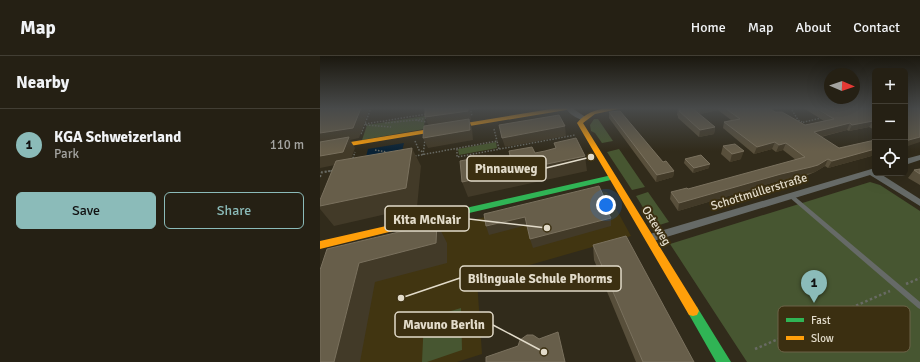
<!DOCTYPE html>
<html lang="en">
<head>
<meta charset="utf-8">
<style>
	:root { --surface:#252014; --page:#2d281d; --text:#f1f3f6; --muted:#a3a3a0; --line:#423e34; --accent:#8bbbb9 }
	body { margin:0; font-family:Signika,sans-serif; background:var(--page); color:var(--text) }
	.controls { position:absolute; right:12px; top:12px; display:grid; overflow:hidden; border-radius:6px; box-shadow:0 4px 16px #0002 }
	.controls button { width:36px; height:36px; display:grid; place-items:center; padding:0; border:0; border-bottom:1px solid var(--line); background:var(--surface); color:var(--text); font:20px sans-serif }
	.compass { position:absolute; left:504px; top:12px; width:36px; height:36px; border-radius:50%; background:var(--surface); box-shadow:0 4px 16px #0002; rotate:92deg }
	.you { position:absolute; left:286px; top:149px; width:14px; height:14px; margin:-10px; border:3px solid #fff; border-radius:50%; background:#1a73e8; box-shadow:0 0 0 6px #1a73e833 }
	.badge { display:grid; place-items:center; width:26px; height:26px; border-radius:50%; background:var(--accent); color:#111; font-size:13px; font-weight:700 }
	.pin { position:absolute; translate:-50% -33px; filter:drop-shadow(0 1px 2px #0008) }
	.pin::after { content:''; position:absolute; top:21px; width:14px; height:12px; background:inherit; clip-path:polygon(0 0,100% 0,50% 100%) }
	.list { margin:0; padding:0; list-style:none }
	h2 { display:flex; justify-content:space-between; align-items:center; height:52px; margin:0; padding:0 16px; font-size:17px }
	h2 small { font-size:13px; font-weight:400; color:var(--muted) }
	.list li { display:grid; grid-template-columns:26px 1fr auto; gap:12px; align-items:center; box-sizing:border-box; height:72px; padding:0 16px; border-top:1px solid var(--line) }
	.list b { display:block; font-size:15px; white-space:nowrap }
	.list p { margin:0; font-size:13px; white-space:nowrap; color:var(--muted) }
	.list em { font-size:13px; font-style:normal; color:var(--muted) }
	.actions { display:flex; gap:8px; padding:12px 16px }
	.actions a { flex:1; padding:9px 0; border:1px solid var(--accent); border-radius:6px; text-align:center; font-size:14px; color:var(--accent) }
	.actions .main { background:var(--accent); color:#111 }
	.icon { flex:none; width:22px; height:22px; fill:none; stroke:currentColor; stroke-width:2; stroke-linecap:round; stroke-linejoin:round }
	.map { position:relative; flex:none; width:600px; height:306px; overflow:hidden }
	header { display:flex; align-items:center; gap:24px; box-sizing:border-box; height:56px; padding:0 20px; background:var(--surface); border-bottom:1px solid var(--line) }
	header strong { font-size:19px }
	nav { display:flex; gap:22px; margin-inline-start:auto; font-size:14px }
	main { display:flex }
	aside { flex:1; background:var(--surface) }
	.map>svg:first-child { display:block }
	.built { fill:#413511 }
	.green { fill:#475631 }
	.water { fill:#092235 }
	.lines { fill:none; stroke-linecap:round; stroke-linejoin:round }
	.path-far2 { stroke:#686a63; stroke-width:1.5; stroke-dasharray:1.5 1.5; stroke-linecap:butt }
	.path-far1 { stroke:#686a63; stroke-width:2; stroke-dasharray:2 2; stroke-linecap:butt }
	.path { stroke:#686a63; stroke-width:2.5; stroke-dasharray:2.5 2.5; stroke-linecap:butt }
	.lane { fill:#666a67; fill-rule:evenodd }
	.street { fill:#666a67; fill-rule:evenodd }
	.fast { fill:#30b455; fill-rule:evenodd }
	.slow { fill:#ff9f0a; fill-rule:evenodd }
	.wall { fill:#584f3b }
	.shaded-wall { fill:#423a28 }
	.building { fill:#675e4a; stroke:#7a715e }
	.labels { text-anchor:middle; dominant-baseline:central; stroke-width:4; stroke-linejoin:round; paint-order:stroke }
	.street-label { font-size:12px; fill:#e2dbca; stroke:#3b2f11 }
	.key { fill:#3b2f11; stroke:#6d6348; stroke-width:1 }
	.key-label { font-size:11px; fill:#e2dbca }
	.leader { fill:none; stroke:#e2dbca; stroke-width:1.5 }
	.callout-dot { fill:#e2dbca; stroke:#3b2f11; stroke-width:1.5 }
	.callout { fill:#3b2f11; stroke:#e2dbca; stroke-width:1.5 }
	.callout-label { font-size:13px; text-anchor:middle; font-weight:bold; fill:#e2dbca }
</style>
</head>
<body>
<header>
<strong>Map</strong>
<nav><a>Home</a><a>Map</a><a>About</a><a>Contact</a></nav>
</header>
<main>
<aside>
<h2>Nearby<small></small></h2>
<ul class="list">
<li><span class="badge">1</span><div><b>KGA Schweizerland</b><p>Park</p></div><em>110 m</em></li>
</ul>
<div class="actions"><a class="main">Save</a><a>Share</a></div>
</aside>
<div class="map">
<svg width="600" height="306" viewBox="0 0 600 306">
	<rect width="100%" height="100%" fill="#312b1b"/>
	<!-- built -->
	<path class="built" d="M277 134 287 136 311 180 157 224 162 298 137 306H0L19 196Z"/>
	<!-- green -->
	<path class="green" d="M105 60 104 73 42 84 47 69Z
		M274 63H278L293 85 282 87 275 77 271 75 270 69Z
		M176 86 177 92 139 99 138 93Z
		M299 93 325 131 312 134 287 96Z
		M550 126 560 129 600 155V306H427L350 188Z
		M328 136 349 166 333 171 325 162 327 158 316 140Z
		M141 252 142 294 107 306H102L104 263Z"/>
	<!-- water -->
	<path class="water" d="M84 87 82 95 46 101 48 93Z"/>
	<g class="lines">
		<!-- path-far2 -->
		<path class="path-far2" d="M150 52 152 60
			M151 53 160 52
			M472 54 478 64 482 66
			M96 64 107 62
			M63 65 65 67 95 64 107 66
			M480 67 501 62
			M45 68 107 58
			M46 69 71 71
			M174 73 177 85
			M41 78 51 52
			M95 85 99 94 103 96
			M137 93V101L255 79
			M55 94 67 96
			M103 99 105 84
			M95 100 177 85 179 93
			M32 105 35 96
			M5 116 14 114"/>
		<!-- path-far1 -->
		<path class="path-far1" d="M0 121 2 116 11 115"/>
		<!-- path -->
		<path class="path" d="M586 228 600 222
			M435 293 570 235"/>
		<!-- lane -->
		<path class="lane" d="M471 138 473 139 600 246V253L598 252 469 141V140Z"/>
		<!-- street -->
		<path class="street" d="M246 52H252L267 62 263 64C256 62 249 58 246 52Z
			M600 99V104L585 109V103Z
			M555 112V117H559L600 143V150L550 119 330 186 326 185 325 182 326 179 330 178Z"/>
		<!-- fast -->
		<path class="fast" d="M292 119 296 121 295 123 119 164 114 161 119 158Z
			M373 250 377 251 411 306H396L367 255 369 251Z"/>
		<!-- slow -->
		<path class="slow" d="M237 52H249L246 54 0 95V91Z
			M287 52H303L275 58 263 67 377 251 379 255 377 259 373 260 369 259 257 67C265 57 275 54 287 52Z
			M119 158 122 159 124 161 122 163 0 193V185Z"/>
	</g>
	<!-- wall -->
	<path class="wall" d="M358 52 395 71 394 78 379 81 358 62V60L357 59Z
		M372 52H449L455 56 485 69 504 65 485 53V52H555V74L549 71 529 75 527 74 501 81 519 92 555 84V99L508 112 505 110 495 116 488 119 458 125 358 155 350 143 351 136 368 133 476 104 463 94 456 96 452 93 434 98 403 72 404 66 411 64 398 54 380 58Z
		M289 56 343 106 354 115 353 121 336 126 289 62Z
		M403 90 421 103 410 106 401 98Z
		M365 103 389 112 373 117 364 107Z
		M600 113V129L588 122 594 114Z
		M273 189 374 306H316L274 204Z"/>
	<!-- shaded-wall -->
	<path class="shaded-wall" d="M41 52H50L39 82 30 84 35 92 30 106 0 112V77Z
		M148 52H150L151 64H149L152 72 153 84 108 92 103 82 109 71 105 61Z
		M381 52H399L398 54 380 58Z
		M553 65 549 71 529 75 532 69Z
		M530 67 527 74 491 83 494 76Z
		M245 70 246 80 185 91 182 82Z
		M395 71 394 78 379 81 380 74Z
		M600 81V86L585 91V85Z
		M455 86 452 93 434 98 437 91Z
		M466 87 463 94 456 96 459 89Z
		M92 92 101 110 97 151 14 170 0 153V150Z
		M555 93V99L508 112 512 105Z
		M424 95 421 103 410 106 412 98Z
		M166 100 171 114 265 100 267 115 148 141 142 126 167 109Z
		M508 103 505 110 495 116 458 125 358 155 359 147 461 118Z
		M390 108 389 112 373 117 374 112Z
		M354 115 353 121 336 126 337 119Z
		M284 141 285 149 280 142Z
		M205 161 207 169 169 179 166 170Z
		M291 162V170L213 192 210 183Z
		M117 167 127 187V207L55 226 40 306H14L39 207Z"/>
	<!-- building -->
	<path class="building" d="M0 52H41L33 72 0 77Z
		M105 52H148V55L105 61Z
		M358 52H372L395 71 380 74 359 55H361Z
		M405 52H449L455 56H462L485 69 514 63 496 52H555V66L553 65 532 69 530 67 494 76 519 92 555 84V93L512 105 508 103 498 109 491 111 461 118 359 147 351 136 367 132 368 133 485 101 466 87 459 89 455 86 437 91 404 66 420 63Z
		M585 52H600V81L585 85Z
		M300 55 343 106 346 105 354 115 337 119 289 56Z
		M239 59 245 70 182 82 179 69Z
		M149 63 150 74 103 82 104 70Z
		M29 81 23 96 0 100V86Z
		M256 82 265 100 142 126 140 105 166 100 167 109 171 108 191 104 189 95 212 91 215 97 225 95 236 92 234 87Z
		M415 88 424 95 412 98 403 90Z
		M92 92 86 132 0 150V144L16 105Z
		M381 99 390 108 374 112 365 103Z
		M600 113V118L594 114Z
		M279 130 284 141 280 142 291 162 210 183 205 161 166 170 164 158Z
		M117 167 116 187 39 207 14 306H0V214L7 193Z
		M306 180 374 306H323L273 189Z
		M238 276 245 306H166V301L198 290 200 284 207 279H213L219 283Z"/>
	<!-- sky -->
	<linearGradient id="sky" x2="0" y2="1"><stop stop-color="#1b180f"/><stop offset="0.55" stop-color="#484a4a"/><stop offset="1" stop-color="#484a4a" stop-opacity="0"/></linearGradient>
	<rect width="600" height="95" fill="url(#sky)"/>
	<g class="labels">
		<!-- street labels -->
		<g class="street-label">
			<text transform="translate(439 136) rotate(-17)">Schottmüllerstraße</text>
			<text transform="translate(336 170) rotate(58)">Osteweg</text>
		</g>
	</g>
	<!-- legend -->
	<rect x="458" y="250" width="132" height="46" rx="6" class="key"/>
	<rect x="466" y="262" width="18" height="4" fill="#30b455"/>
	<rect x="466" y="280" width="18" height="4" fill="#ff9f0a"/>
	<g class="key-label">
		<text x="491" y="268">Fast</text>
		<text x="491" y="286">Slow</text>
	</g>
	<!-- callouts -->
	<path class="leader" d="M271 101L226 112M227 172L149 163M81 242L140 222M224 296L173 269"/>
	<g class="callout-dot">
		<circle cx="271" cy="101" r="4"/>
		<circle cx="227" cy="172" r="4"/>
		<circle cx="81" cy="242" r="4"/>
		<circle cx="224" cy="296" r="4"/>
	</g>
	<g class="callout">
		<rect x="147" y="100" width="79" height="25" rx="4"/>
		<rect x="65" y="150" width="84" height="25" rx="4"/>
		<rect x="140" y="210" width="161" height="25" rx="4"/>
		<rect x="75" y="256" width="98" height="25" rx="4"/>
	</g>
	<g class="callout-label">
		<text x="186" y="117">Pinnauweg</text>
		<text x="107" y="168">Kita McNair</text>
		<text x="220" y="227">Bilinguale Schule Phorms</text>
		<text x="124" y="273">Mavuno Berlin</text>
	</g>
</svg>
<div class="controls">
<button>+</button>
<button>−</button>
<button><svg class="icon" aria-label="locate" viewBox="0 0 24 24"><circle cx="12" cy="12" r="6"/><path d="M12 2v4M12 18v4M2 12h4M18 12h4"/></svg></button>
</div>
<svg class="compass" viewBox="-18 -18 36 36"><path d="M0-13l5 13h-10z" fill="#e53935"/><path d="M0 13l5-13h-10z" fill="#a3a3a0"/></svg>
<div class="you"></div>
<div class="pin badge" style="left:494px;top:247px">1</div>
</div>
</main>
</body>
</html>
